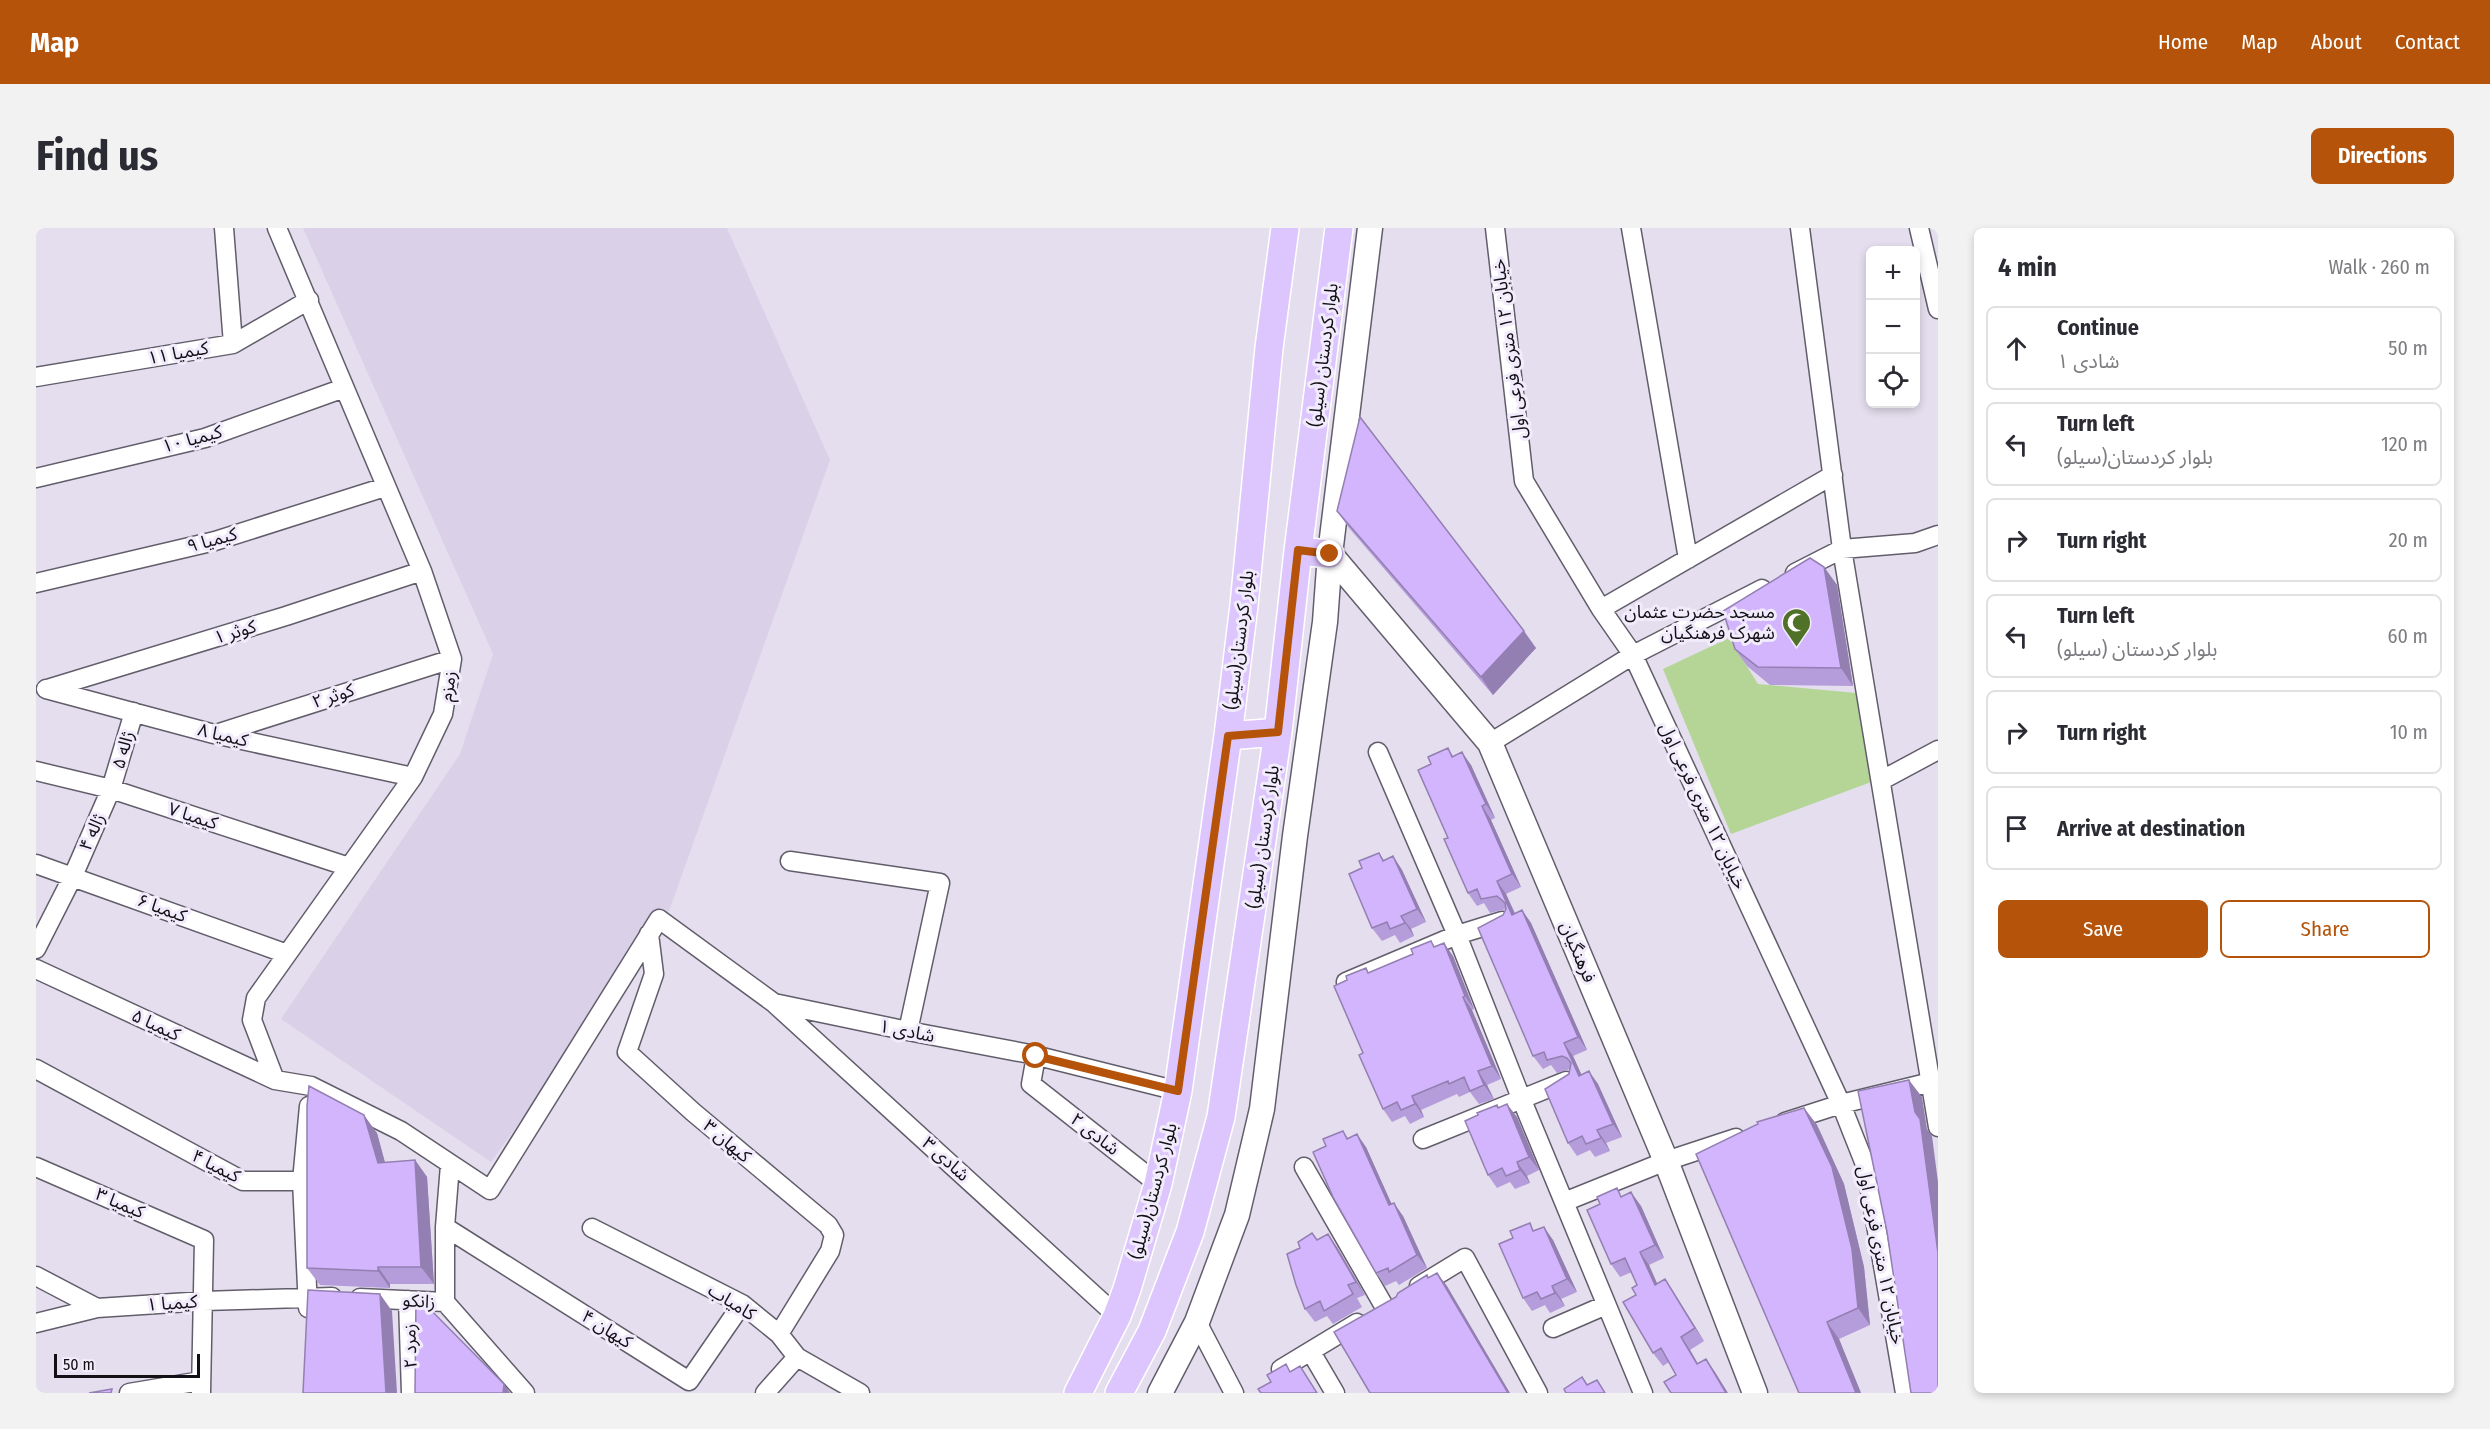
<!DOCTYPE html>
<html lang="en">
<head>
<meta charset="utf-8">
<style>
	:root { --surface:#fff; --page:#f2f2f3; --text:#2b2b33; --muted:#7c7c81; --line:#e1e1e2; --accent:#b45309 }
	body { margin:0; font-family:"Fira Sans Condensed","Noto Sans Arabic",sans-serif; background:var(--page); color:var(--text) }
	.controls { position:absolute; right:18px; top:18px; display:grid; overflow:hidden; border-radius:9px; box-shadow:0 3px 9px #0003 }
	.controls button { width:54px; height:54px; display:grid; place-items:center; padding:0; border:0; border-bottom:2px solid var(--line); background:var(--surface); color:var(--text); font:30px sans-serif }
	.scale { position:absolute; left:18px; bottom:15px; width:146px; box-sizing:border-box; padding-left:6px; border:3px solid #121016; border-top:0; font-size:16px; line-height:21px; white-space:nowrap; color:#121016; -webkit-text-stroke:4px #f1ebfc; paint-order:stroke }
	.stop { position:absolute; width:18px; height:18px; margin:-14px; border:4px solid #b45309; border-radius:50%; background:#fff }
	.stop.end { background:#b45309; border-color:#fff; box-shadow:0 2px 6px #0008 }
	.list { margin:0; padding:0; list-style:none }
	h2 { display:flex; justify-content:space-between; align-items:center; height:78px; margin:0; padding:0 24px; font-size:26px }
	h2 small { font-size:20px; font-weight:400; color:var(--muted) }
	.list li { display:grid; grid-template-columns:39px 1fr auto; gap:18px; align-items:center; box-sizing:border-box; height:84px; margin:0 12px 12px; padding:0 12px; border:2px solid var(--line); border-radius:9px }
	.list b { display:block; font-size:22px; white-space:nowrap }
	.list p { margin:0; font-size:20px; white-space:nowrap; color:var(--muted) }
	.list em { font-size:20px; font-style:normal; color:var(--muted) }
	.actions { display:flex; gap:12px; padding:18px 24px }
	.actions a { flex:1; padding:14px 0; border:2px solid var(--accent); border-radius:9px; text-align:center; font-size:21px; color:var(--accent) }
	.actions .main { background:var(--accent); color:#fff }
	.icon { flex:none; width:33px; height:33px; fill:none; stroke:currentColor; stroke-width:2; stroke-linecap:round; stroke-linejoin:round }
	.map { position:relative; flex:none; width:1902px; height:1165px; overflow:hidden; border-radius:9px }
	header { display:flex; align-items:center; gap:36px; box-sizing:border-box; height:84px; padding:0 30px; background:var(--accent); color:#fff }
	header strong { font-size:28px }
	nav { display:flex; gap:33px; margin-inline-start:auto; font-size:21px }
	.intro { display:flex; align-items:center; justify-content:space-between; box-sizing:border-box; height:144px; padding:0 36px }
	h1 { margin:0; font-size:42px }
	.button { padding:15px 27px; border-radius:9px; background:var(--accent); color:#fff; font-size:21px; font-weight:700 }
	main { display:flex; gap:36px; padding:0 36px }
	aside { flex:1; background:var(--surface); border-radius:9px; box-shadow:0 3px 9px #0003 }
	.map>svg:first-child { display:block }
	.built { fill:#dad1e9 }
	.green { fill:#b4d595 }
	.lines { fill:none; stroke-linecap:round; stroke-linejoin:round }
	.street-casing { stroke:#625d6b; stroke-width:21 }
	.secondary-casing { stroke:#625d6b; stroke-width:27 }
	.primary-casing { stroke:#fff; stroke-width:30 }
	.street { stroke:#fff; stroke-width:18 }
	.secondary { stroke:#fff; stroke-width:24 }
	.primary { stroke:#ddc5fe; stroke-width:27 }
	.wall { fill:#b59cda }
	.shaded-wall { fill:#937fb1 }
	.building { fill:#d2b5fd; stroke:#937fb1; stroke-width:1.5 }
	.route { stroke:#b45309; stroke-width:8 }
	.labels { text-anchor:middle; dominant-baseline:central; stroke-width:6; stroke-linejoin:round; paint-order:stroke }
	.street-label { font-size:18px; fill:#121016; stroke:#f1ebfc }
	.poi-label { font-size:18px; fill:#121016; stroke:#f1ebfc; text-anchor:end }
</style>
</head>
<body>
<header>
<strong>Map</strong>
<nav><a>Home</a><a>Map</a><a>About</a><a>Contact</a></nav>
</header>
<div class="intro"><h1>Find us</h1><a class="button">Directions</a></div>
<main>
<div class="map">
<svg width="1902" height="1165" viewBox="0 0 1902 1165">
	<rect width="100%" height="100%" fill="#e4deee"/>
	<!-- built -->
	<path class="built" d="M267 0H691L794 232 632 686 455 934 245 791 424 526 457 426Z"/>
	<!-- green -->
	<path class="green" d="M1693 410 1722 456 1820 465 1838 553 1695 606 1627 441Z"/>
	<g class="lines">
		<defs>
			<path id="street" d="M188 0 197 116
				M1459 0 1488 253 1565 381 1597 427 1805 876 1830 939 1869 1165
				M1595 0 1652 331
				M1764 0 1806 321 1902 899
				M1883 0 1902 81
				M0 149 197 116 273 72
				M0 250 169 210 308 160
				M1759 345 1806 321 1879 315 1902 307
				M0 355 179 313 349 259
				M1565 381 1797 247
				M10 461 178 506 377 549
				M11 461 250 388 386 343
				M180 506 416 431
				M1454 515 1597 427 1726 361
				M1342 524 1421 707 1485 870 1607 1165
				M0 543 75 561 313 639
				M1846 552 1902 522
				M754 633 904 655 872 803
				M0 636 251 726
				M613 706 618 746 591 824 657 884 792 997 798 1007 794 1023 743 1106
				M0 721 37 648 75 561 98 484
				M0 741 239 852 275 858 365 903 454 962 623 691 738 775 872 803 994 826 1142 863
				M1310 754 1421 707 1466 693
				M739 776 1081 1088
				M1000 828 995 856 1122 956
				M0 841 207 953H266L272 1080
				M239 852 216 792 220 770 377 549 407 486 416 431 386 343 241 0
				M1749 894 1805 876 1895 854
				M1387 911 1530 853
				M0 939 168 1012 165 1165
				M1268 939 1348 1078
				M266 953 273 878
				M1528 974 1630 933 1700 910
				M409 999 653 1153 706 1076
				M556 1000 706 1076 743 1106 761 1129 824 1165
				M0 1048 61 1080
				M1383 1058 1429 1030 1502 1165
				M324 1070 409 1074 489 1165
				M372 1072 375 1165
				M409 1074V999L414 937
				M1161 1094 1198 1165
				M0 1095 61 1080 168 1073 296 1069
				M1517 1100 1570 1077
				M1275 1124 1299 1165
				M1245 1141 1321 1095
				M93 1165 165 1153
				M729 1165 761 1129"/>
			<path id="secondary" d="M1294 326 1454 515 1630 933 1719 1165
				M1124 1165 1161 1094 1201 987 1226 881 1259 608 1289 394 1294 326 1334 0"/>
			<path id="primary" d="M1262 323 1294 326
				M1192 508 1242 504
				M1042 1165 1081 1088 1091 1061 1122 956 1142 863 1192 508 1208 377 1233 120 1249 0
				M1083 1165 1116 1103 1154 1004 1185 889 1242 504 1262 323 1303 0"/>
		</defs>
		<!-- street casing -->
		<use href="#street" class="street-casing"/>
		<!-- secondary casing -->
		<use href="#secondary" class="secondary-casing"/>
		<!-- primary casing -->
		<use href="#primary" class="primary-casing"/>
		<!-- street -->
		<use href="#street" class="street"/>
		<!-- secondary -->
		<use href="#secondary" class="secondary"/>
		<!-- primary -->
		<use href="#primary" class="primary"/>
	</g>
	<!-- wall -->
	<path class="wall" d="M1301 283 1500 420 1457 467 1313 300Z
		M1788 339 1801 357 1817 458 1734 457 1711 438 1699 421Z
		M1412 520 1417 528 1435 537 1459 590 1455 592 1485 659 1470 666 1479 685 1486 682 1495 695 1551 822 1537 828 1545 846 1562 856 1586 909 1570 915 1574 923 1559 929 1554 922 1541 928 1532 915 1533 846 1534 841 1521 845 1515 837 1507 841 1497 828 1467 687 1470 681 1454 685 1448 675 1441 678 1432 665 1412 610 1395 536Z
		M1343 625 1348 632 1357 628 1366 642 1390 694 1375 701 1378 708 1364 715 1359 707 1346 713 1336 700 1326 640Z
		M1395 713 1399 719 1417 728 1438 781 1436 782 1465 851 1451 857 1458 871 1443 876 1434 864 1423 869 1421 866 1385 882 1388 889 1374 896 1369 888 1356 894 1347 881 1327 825 1377 726Z
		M1461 877 1463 879 1481 889 1503 942 1491 948 1494 955 1479 961 1474 954 1461 960 1452 947 1442 887Z
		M1768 880 1781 897 1808 956 1828 1039 1834 1097 1803 1111 1825 1165H1763Z
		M1307 903 1312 910 1330 919 1355 976 1367 988 1391 1040 1363 1057 1360 1053 1349 1058 1340 1045 1290 918Z
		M341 905 349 935 379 932 391 949 398 1056H354V1060L284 1057 271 1040Z
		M1587 968 1605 978 1628 1030 1613 1037 1621 1056 1638 1065 1668 1113 1654 1122 1662 1136 1679 1144 1640 1147 1633 1134 1627 1138 1617 1125 1600 1067 1601 1057 1596 1044 1584 1049 1575 1036 1564 976Z
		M1499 1002 1517 1012 1541 1064 1525 1071 1529 1078 1514 1085 1509 1077 1496 1083 1487 1070Z
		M1281 1012 1301 1019 1329 1067 1321 1070 1326 1079 1297 1096 1291 1088 1279 1094 1269 1081 1264 1020Z"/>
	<!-- shaded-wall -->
	<path class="shaded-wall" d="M1788 339 1801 357 1817 458 1805 440Z
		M1488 403 1500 420 1457 467 1445 449Z
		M1426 524 1435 537 1459 590 1450 576Z
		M1446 578 1455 592 1485 659 1476 646Z
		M1357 628 1366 642 1390 694 1381 681Z
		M1461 653 1470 666 1485 700 1476 687Z
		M1486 682 1495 695 1551 822 1542 809Z
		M1365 688 1375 701 1378 708 1369 695Z
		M1408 715 1417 728 1438 781 1429 768Z
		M1427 769 1436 782 1465 851 1456 838Z
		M1528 815 1537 828 1552 861 1543 848Z
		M1442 843 1451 857 1458 871 1448 857Z
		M1553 843 1562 856 1586 909 1577 896Z
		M1873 852 1886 869 1891 901 1896 908 1902 954V1025Z
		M1376 868 1385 882 1388 889 1379 876Z
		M1471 876 1481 889 1503 942 1493 929Z
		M1768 880 1781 897 1808 956 1828 1039 1834 1097 1822 1080Z
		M328 887 341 905 354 953 342 935Z
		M1561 902 1570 915 1574 923 1565 910Z
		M1321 906 1330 919 1362 990 1353 977Z
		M379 932 391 949 398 1056 385 1039Z
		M1481 934 1491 948 1494 955 1484 942Z
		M1595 964 1605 978 1628 1030 1619 1017Z
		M1358 975 1367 988 1391 1040 1381 1027Z
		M1508 999 1517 1012 1541 1064 1531 1051Z
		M1292 1006 1301 1019 1329 1067 1320 1054Z
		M1604 1024 1613 1037 1628 1071 1619 1057Z
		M342 1039 354 1056V1060L342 1043Z
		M1401 1045 1411 1058 1474 1165H1472Z
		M1629 1051 1638 1065 1668 1113 1659 1100Z
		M1516 1058 1525 1071 1529 1078 1519 1065Z
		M344 1066 356 1083 361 1165H350Z
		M1791 1094 1803 1111 1825 1165H1820Z
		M1645 1109 1654 1122 1670 1150 1661 1136Z
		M1670 1131 1679 1144 1692 1165H1690Z
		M468 1156 474 1165H467Z"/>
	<!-- building -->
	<path class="building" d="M1324 189 1488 403 1445 449 1301 283Z
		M1774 330 1788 339 1805 440 1722 439 1699 421 1687 383Z
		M1412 520 1416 529 1426 524 1440 555 1450 576 1446 578 1476 646 1461 653 1476 687 1486 682 1542 809 1528 815 1543 848 1553 843 1577 896 1561 902 1565 910 1550 916 1546 908 1532 915 1509 861 1533 846 1535 835 1531 830 1526 828 1511 832 1508 824 1497 828 1442 700 1467 687 1470 681 1469 675 1461 668 1445 671 1441 661 1432 665 1408 611 1412 610 1382 542 1395 536 1392 529Z
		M1343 625 1347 633 1357 628 1381 681 1365 688 1369 695 1354 701 1351 694 1336 700 1313 646 1326 640 1323 633Z
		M1395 713 1398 719 1408 715 1429 768 1427 769 1456 838 1442 843 1448 857 1434 863 1428 849 1413 856 1412 853 1376 868 1379 876 1365 882 1361 874 1347 881 1323 827 1327 825 1298 758 1311 752 1310 748 1330 740 1332 745 1377 726 1375 721Z
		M1873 852 1879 884 1884 891 1902 1025V1165H1875L1851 1004 1822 863Z
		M273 858 328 887 342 935 379 932 385 1039H342V1043L271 1040V878Z
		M1471 876 1493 929 1481 934 1484 942 1470 948 1466 940 1452 947 1429 893 1442 887 1441 885 1461 877 1462 880Z
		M1768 880 1796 939 1816 1021 1822 1080 1791 1094 1820 1165H1763L1660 926 1722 896 1721 894Z
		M1307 903 1311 911 1321 906 1353 977 1358 975 1381 1027 1353 1044 1352 1040 1340 1045 1297 969 1277 924 1290 918 1287 911Z
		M1581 960 1585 969 1595 964 1619 1017 1604 1024 1619 1057 1629 1051 1659 1100 1645 1109 1661 1136 1670 1131 1690 1165H1635L1628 1154 1640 1147 1625 1120 1617 1125 1587 1074 1600 1067 1596 1060 1601 1057 1589 1030 1575 1036 1551 982 1564 976 1561 969Z
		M1494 995 1497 1003 1508 999 1531 1051 1516 1058 1519 1065 1505 1071 1501 1064 1487 1070 1463 1016 1477 1010 1474 1003Z
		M1276 1005 1281 1012 1292 1006 1320 1054 1312 1057 1317 1066 1288 1083 1284 1073 1269 1081 1260 1057 1251 1026 1264 1020 1262 1014Z
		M1401 1045 1472 1165H1334L1298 1104 1360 1069 1362 1065 1391 1047 1392 1050Z
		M272 1062 344 1066 350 1165H267Z
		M380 1067 468 1156 467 1165H379Z
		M1250 1136 1254 1144 1264 1138 1281 1165H1225L1222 1161 1235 1154 1231 1147Z
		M1546 1149 1551 1157 1561 1152 1569 1165H1530L1528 1161Z
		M76 1161 75 1165H53Z"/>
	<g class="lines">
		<!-- route -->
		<path class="route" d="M1000 828 1142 863 1192 508 1242 504 1262 322 1294 326"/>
	</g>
	<!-- icons -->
	<defs>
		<symbol id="mosque-pin" viewBox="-11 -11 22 30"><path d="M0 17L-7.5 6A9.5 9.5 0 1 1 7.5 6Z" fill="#507128" stroke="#f1ebfc"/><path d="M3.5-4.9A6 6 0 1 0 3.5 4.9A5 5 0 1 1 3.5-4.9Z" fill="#fff"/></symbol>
	</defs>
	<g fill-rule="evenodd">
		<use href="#mosque-pin" x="1744" y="378" width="33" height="45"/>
	</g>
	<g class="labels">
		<!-- street labels -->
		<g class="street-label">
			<text transform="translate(1473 121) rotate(-97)">خیابان ۱۲ متری فرعی اول</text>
			<text transform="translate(142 125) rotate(-10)">کیمیا ۱۱</text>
			<text transform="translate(1287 127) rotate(-83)">بلوار کردستان (سیلو)</text>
			<text transform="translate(156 211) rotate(-15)">کیمیا ۱۰</text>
			<text transform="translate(176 312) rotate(-15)">کیمیا ۹</text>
			<text transform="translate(199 404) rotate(-17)">کوثر ۱</text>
			<text transform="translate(1203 412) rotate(-83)">بلوار کردستان(سیلو)</text>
			<text transform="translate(412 458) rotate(-81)">زمزم</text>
			<text transform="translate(297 468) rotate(-18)">کوثر ۲</text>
			<text transform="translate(187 507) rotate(13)">کیمیا ۸</text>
			<text transform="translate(87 522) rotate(-74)">ژاله ۵</text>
			<text transform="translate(1667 578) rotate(65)">خیابان ۱۲ متری فرعی اول</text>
			<text transform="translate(157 588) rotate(18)">کیمیا ۷</text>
			<text transform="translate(56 604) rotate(-66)">ژاله ۴</text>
			<text transform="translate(1227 609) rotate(-82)">بلوار کردستان (سیلو)</text>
			<text transform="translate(126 680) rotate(20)">کیمیا ۶</text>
			<text transform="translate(1542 724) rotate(67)">فرهنگیان</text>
			<text transform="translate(120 797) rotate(25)">کیمیا ۵</text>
			<text transform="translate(871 803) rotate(11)">شادی ۱</text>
			<text transform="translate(1059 906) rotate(38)">شادی ۲</text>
			<text transform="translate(691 913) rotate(40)">کیهان ۳</text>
			<text transform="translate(910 931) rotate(42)">شادی ۳</text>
			<text transform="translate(180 938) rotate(27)">کیمیا ۴</text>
			<text transform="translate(1117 963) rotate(-75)">بلوار کردستان(سیلو)</text>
			<text transform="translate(84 975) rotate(23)">کیمیا ۳</text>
			<text transform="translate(1845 1027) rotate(79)">خیابان ۱۲ متری فرعی اول</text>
			<text transform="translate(383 1073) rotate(4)">زانکو</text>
			<text transform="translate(696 1074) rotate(32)">کامیاب</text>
			<text transform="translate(136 1075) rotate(-4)">کیمیا ۱</text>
			<text transform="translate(571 1101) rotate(32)">کیهان ۴</text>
			<text transform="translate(374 1118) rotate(-92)">زمرد ۲</text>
		</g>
		<!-- poi labels -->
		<g class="poi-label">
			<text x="1739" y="384">مسجد حضرت عثمان<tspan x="1739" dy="21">شهرک فرهنگیان</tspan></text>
		</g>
	</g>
</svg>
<div class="controls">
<button>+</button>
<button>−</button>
<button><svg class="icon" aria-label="locate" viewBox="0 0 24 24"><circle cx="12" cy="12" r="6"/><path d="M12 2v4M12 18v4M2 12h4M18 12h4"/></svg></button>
</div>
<div class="scale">50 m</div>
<div class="stop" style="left:1000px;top:828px"></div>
<div class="stop end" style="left:1294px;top:326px"></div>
</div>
<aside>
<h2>4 min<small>Walk · 260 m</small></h2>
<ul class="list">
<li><svg class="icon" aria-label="ahead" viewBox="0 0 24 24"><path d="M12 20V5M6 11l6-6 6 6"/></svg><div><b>Continue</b><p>شادی ۱</p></div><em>50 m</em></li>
<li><svg class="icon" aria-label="left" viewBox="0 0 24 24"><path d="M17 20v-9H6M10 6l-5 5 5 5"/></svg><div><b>Turn left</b><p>بلوار کردستان(سیلو)</p></div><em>120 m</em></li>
<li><svg class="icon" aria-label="right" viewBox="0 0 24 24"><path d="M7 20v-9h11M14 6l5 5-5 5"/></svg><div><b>Turn right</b></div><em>20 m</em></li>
<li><svg class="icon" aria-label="left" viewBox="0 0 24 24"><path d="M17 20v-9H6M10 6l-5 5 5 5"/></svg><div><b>Turn left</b><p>بلوار کردستان (سیلو)</p></div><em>60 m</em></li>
<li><svg class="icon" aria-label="right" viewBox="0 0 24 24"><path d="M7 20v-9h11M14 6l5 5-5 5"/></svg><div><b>Turn right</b></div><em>10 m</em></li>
<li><svg class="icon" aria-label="arrive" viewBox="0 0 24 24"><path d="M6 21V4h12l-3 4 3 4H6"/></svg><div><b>Arrive at destination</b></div></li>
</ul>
<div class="actions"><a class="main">Save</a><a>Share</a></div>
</aside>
</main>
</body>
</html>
